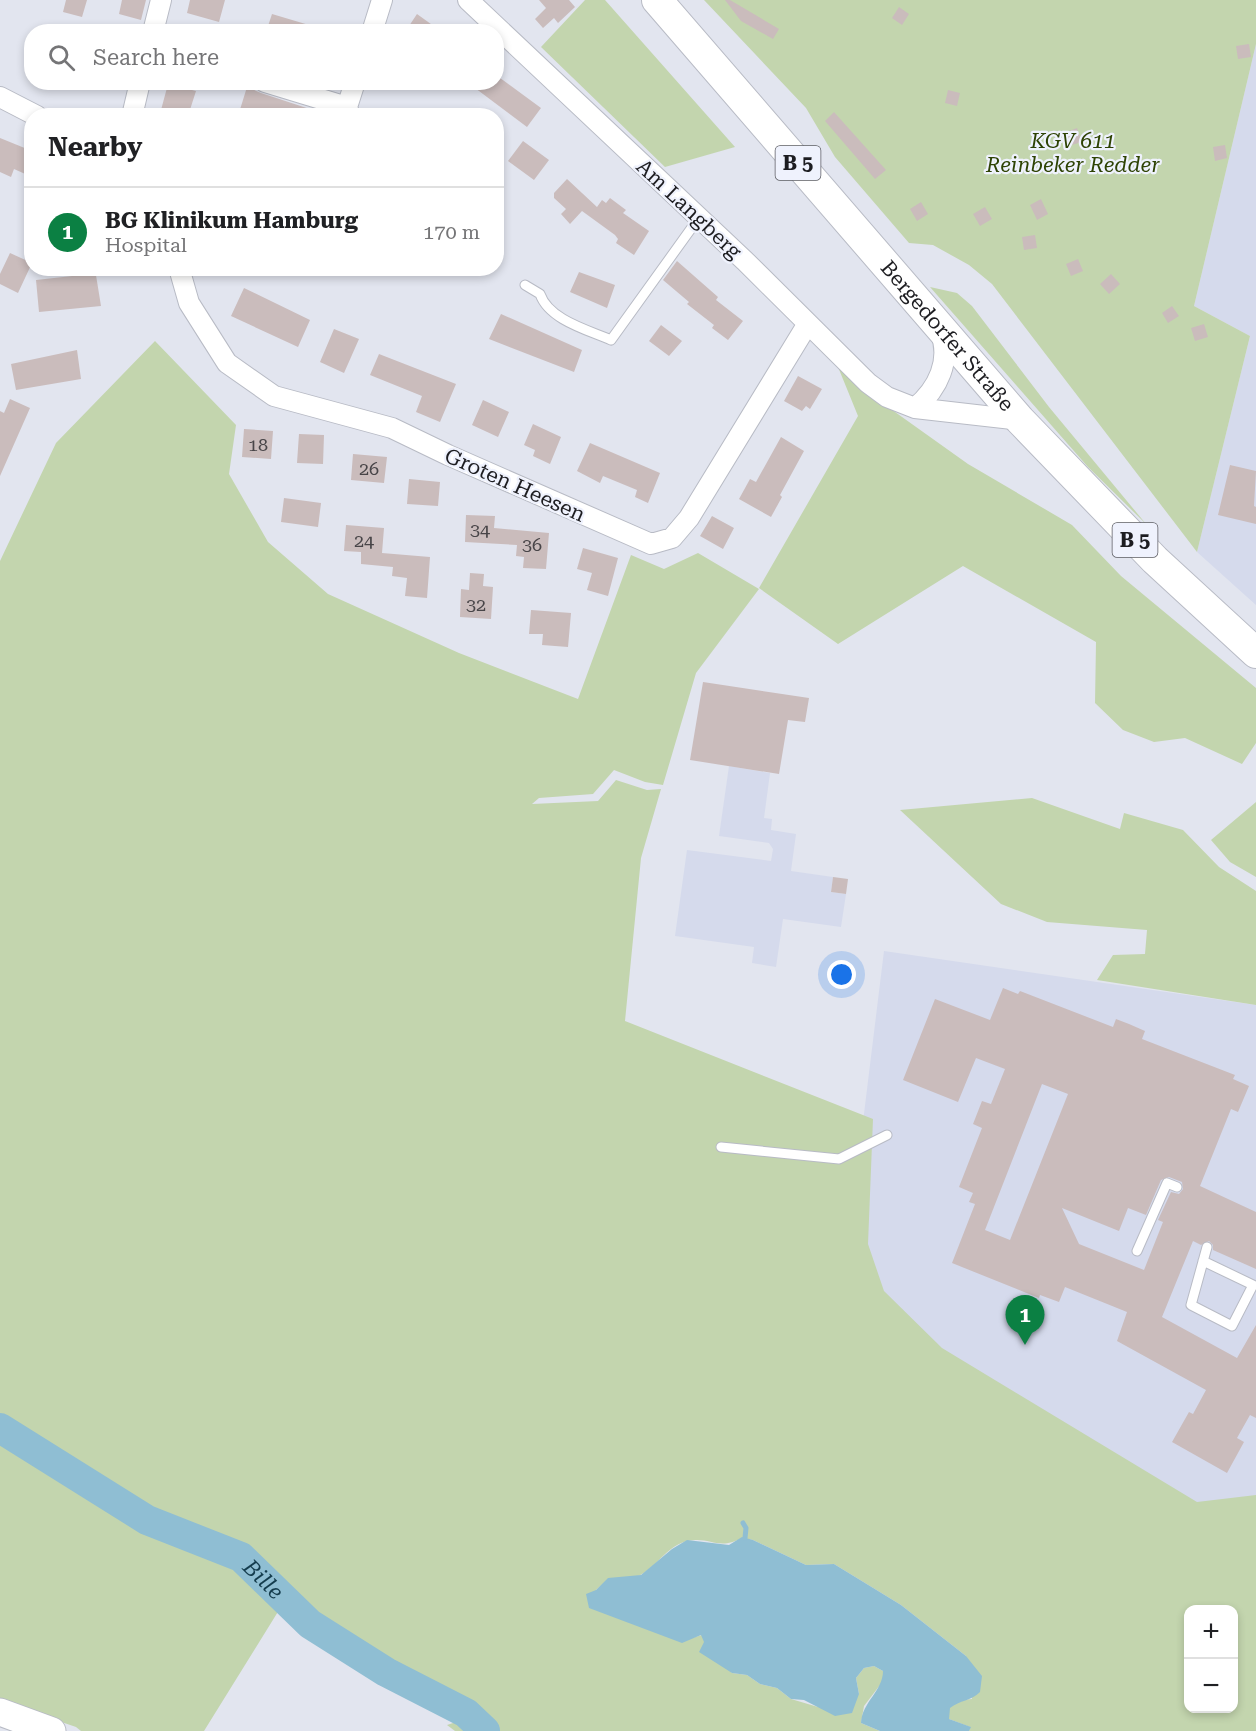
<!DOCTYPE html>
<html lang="en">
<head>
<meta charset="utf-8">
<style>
	:root { --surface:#fff; --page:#f2f2f2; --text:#202124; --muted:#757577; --line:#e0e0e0; --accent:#0b8043 }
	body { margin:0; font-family:"Roboto Serif",serif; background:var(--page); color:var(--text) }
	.controls { position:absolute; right:18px; bottom:18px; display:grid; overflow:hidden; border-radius:12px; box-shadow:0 3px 9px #0003 }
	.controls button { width:54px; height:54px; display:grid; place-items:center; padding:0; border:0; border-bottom:2px solid var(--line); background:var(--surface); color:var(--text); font:30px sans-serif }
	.you { position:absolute; left:842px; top:975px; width:21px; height:21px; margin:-15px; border:4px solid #fff; border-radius:50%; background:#1a73e8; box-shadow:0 0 0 9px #1a73e833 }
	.badge { display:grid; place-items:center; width:39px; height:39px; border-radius:50%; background:var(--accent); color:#fff; font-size:20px; font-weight:700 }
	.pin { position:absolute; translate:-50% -50px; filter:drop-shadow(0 2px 3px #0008) }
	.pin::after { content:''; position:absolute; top:32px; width:21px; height:18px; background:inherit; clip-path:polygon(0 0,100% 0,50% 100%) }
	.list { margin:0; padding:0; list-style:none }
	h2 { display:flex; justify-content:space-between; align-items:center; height:78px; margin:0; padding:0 24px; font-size:26px }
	h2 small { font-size:20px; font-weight:400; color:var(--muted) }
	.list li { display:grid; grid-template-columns:39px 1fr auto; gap:18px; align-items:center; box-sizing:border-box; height:90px; padding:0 24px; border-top:2px solid var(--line) }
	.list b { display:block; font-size:22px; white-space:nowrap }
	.list p { margin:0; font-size:20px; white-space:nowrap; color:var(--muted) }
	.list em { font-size:20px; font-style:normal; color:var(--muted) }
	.icon { flex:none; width:33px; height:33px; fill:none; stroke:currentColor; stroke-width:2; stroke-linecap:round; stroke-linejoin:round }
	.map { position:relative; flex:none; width:1256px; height:1731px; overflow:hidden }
	.search { position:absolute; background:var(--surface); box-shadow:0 3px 9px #0003; left:24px; top:24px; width:480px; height:66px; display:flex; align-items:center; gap:15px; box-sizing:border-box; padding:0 21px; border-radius:24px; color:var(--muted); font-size:22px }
	.panel { position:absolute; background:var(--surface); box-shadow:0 3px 9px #0003; left:24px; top:108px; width:480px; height:168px; border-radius:24px }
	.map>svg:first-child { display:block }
	.built { fill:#d5daec }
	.green { fill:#c3d5ae; fill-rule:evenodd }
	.water { fill:#8fbed3 }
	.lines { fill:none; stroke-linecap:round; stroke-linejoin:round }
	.stream { stroke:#8fbed3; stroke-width:5 }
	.river { stroke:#8fbed3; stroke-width:30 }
	.building { fill:#cabcbc; fill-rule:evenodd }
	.lane-casing { stroke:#b8bbc5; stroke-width:11 }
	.street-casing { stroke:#b8bbc5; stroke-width:22 }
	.secondary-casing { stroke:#b8bbc5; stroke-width:29 }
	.primary-casing { stroke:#b8bbc5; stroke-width:32 }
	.lane { stroke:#fff; stroke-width:9 }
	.street { stroke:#fff; stroke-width:20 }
	.secondary { stroke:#fff; stroke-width:27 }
	.primary { stroke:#fff; stroke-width:30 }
	.labels { text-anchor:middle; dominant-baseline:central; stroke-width:4.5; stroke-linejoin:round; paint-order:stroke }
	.number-label { font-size:18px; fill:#484548 }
	.shield { fill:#eff2fd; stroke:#5c5d63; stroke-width:1.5 }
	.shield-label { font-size:20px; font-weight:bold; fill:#1d1d21 }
	.park-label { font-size:21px; font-style:italic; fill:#2e4304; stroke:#eff2fd }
	.street-label { font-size:21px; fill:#1d1d21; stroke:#eff2fd }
	.water-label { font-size:22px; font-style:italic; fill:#143c4d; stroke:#eff2fd }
</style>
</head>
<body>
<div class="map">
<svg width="1256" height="1731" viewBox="0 0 1256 1731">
	<rect width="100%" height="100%" fill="#e2e5ef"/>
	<!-- built -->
	<path class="built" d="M1256 44V605L1197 552 1250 336 1194 306Z
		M729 766 770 773 764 818 772 819 771 830 796 834 791 871 833 877 831 892 846 894 841 927 783 919 776 967 752 963 754 947 675 936 687 850 771 861 773 849 769 843 719 836Z
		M884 951 1256 1005V1728L1234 1708V1610H1188V1687L847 1252Z"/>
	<!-- green -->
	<path class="green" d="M585 0H605L735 147 665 167 541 47Z
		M704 0H1256V44L1194 306 1250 336 1197 552 992 284 969 265 933 245 909 243 835 157 806 108Z
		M930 287 957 293 972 306 1049 407 1146 524 1088 467Z
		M155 341 236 425 229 474 268 542 328 594 459 653 578 699 631 555 664 569 698 553 759 589 696 673 663 785 645 782 614 770 593 794 539 798 532 804 598 801 616 780 647 790 661 789 641 858 625 1021 873 1119 868 1244 884 1291 942 1348 1197 1502 1256 1495V1731H969L970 1727 949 1719V1708L960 1700 972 1699 966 1656 901 1605 834 1564 806 1565 753 1540 742 1538C718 1551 710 1536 688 1541 669 1544 658 1565 642 1574 626 1584 618 1569 596 1590L692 1638 702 1635 732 1673 747 1675 760 1684 777 1688 791 1699 818 1707 859 1694 856 1678 864 1668 874 1666 883 1671V1681L864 1706 861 1723 880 1731H455L447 1725 474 1716C405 1691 336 1653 284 1602L204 1731H81L76 1727 0 1701V1435L138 1515 29 1435 0 1420V561L56 443ZM1188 1610H1234V1708H1188Z
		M836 362 888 407 968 464 1072 525 1121 576 1256 688V743L1242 764 1185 738 1154 742 1123 730 1095 703 1096 642 963 566 838 644 759 588 858 416Z
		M1032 798 1120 829 1124 813 1183 830 1219 867 1256 891V1005L1097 980 1113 955 1145 954 1147 930 1047 922 1001 904 900 810Z
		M1256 802V877L1230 862 1211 840Z"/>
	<!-- water -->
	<path class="water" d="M742 1537 753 1540 806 1565 834 1564 901 1605 966 1656 982 1676 980 1692C971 1701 960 1700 950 1708L949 1719 971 1727 969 1731H880L861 1723C862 1702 883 1691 883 1671L874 1666 864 1668 856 1678 859 1694 852 1713 835 1716 804 1700 791 1699 777 1688 760 1684 747 1675 732 1673 699 1652 704 1642 701 1635 682 1643 589 1608 586 1594 596 1590 608 1578 641 1575 672 1549 687 1540 729 1545Z"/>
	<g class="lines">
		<!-- stream -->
		<path class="stream" d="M743 1523 746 1528 745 1538"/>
		<!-- river -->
		<path class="river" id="s1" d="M0 1428 147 1520 241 1557 310 1624 386 1672 466 1713 485 1731"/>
	</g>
	<!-- building -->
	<path class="building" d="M66 0H87L82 17 63 12Z
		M122 0H146L141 20 119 14Z
		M190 0H225L219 22 187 13Z
		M539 0H569L575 7 558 23 554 18 543 28 535 19 546 8Z
		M725 0H730L779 29 773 39 741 21Z
		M899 7 909 14 902 25 892 18Z
		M272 14 319 28 318 32H266Z
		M417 14 442 32H405Z
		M1249 44 1251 57 1238 59 1236 46Z
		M496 75 541 108 527 127 467 82H496Z
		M168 84 196 91 188 116 161 110Z
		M247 87 261 93 331 116H238Z
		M948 90 960 93 957 106 945 103Z
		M834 112 886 170 875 179 825 121Z
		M1077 128 1082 142 1068 146 1064 133Z
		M0 138 32 151V177L14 169 11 177 0 172Z
		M523 141 549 160 534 180 508 161Z
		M1225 145 1227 158 1215 161 1213 147Z
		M567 179 597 207 602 200 606 203 610 198 626 210 623 213 649 231 634 255 616 243 618 239 615 235 582 211 570 224 561 214 566 209 554 198V193Z
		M1041 199 1048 214 1037 220 1030 205Z
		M921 202 928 214 917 221 910 209Z
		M985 207 992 219 980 226 973 214Z
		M1035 235 1037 248 1024 250 1022 237Z
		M10 253 32 263 18 293 0 284V274Z
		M1078 259 1083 271 1071 276 1066 264Z
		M677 261 718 297 716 300 743 321 728 340 712 328 714 325 687 304 689 302 663 280Z
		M95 269 101 306 39 312 36 280 72 276V273Z
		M579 272 615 285 607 308 570 292Z
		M1111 274 1120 284 1109 294 1100 284Z
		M244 288 310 320 298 347 231 316Z
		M1172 306 1179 316 1168 323 1162 313Z
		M501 314 582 350 574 372 489 339Z
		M1204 324 1208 337 1195 341 1191 328Z
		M661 325 682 341 669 356 649 341Z
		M334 329 359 339 344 373 320 362Z
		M77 350 81 379 16 390 11 364Z
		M379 354 456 384 440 422 416 412 422 396 370 375Z
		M798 376 822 389 810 409 806 406 802 411 784 401Z
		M10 399 30 408 0 476V411L4 413Z
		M483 400 509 412 498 437 472 425Z
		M533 424 561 437 550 464 533 456 535 450 524 445Z
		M244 429 273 431 271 459 242 457Z
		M299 434 324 435 323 464 297 463Z
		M781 437 804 451 780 495 782 497 771 517 739 499 750 479 756 482Z
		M590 443 660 473 648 503 635 497 637 490 603 476 600 483 577 471Z
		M353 454 387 457 384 483 351 480Z
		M1230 465 1256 471 1254 506 1256 507V524L1218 515Z
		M409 479 440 482 438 506 407 504Z
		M284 498 321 503 318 527 281 522Z
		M466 515 495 516 494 528 549 533 546 569 523 568 524 557 516 556 517 545 465 542Z
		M712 516 734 528 723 549 700 536Z
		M346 525 384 528 382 553 430 557 427 598 405 596 407 578 392 576 393 567 361 564V552L344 551Z
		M583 548 618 558 608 596 587 590 592 573 577 569Z
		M470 573 484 574 483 586 493 587 491 619 460 617 461 589 469 590Z
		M531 610 571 613 568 647 542 645 543 634H529Z
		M703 682 809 698 805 722 788 720 779 774 690 760Z
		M833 877 848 879 846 894 831 892Z
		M1003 988 1018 994 1020 991 1113 1027 1116 1019 1129 1024 1145 1031 1142 1039 1235 1075 1233 1079 1249 1086 1238 1112 1231 1109 1200 1186 1256 1212V1269L1213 1250V1245L1209 1241 1201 1245 1193 1241 1162 1317 1237 1358 1256 1325V1418L1250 1415 1237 1438 1244 1442 1227 1473 1172 1442 1189 1412 1193 1414 1206 1390 1117 1341 1127 1312 1065 1287 1059 1302 1040 1295 1039 1298 952 1263 975 1204 969 1202 973 1193 959 1187 982 1128 973 1124 982 1101 991 1104 1005 1069 976 1058 958 1102 903 1080 935 999 990 1020ZM1042 1084 1068 1094 1010 1240 985 1230ZM1169 1177 1182 1182 1183 1189 1179 1194 1171 1192 1158 1220 1163 1222 1144 1270 1079 1244 1062 1208 1119 1231 1128 1208 1146 1215 1161 1180Z"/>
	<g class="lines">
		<defs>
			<path id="lane" d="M525 285 540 294C549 320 588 330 611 340L698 219
				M721 1147 839 1159 887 1135
				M1137 1251 1167 1183 1177 1187
				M1203 1261 1253 1285 1232 1326 1191 1305 1207 1247"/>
			<path id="street" d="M468 0 745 261 868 383 887 397 915 408 1020 420
				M153 32 161 0
				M372 32 382 0
				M265 82 347 107
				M0 97 37 116
				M132 116 140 82
				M350 116 347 107 355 82
				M179 268 189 303 227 363 274 396 392 428 448 455 651 544 672 538 689 518 807 325
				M915 408C938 389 952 360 940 331"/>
			<path id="secondary" d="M0 1712 52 1731"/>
			<g id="primary">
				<path id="s2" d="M657 0 1020 420 1155 560 1256 653"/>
			</g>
		</defs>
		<!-- lane casing -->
		<use href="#lane" class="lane-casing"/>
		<!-- street casing -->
		<use href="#street" class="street-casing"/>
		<!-- secondary casing -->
		<use href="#secondary" class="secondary-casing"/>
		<!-- primary casing -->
		<use href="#primary" class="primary-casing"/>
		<!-- lane -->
		<use href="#lane" class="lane"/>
		<!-- street -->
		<use href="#street" class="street"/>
		<!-- secondary -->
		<use href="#secondary" class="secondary"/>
		<!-- primary -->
		<use href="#primary" class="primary"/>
	</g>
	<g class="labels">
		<!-- number labels -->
		<g class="number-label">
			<text x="258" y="444">18</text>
			<text x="369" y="468">26</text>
			<text x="480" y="529">34</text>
			<text x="364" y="540">24</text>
			<text x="532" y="544">36</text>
			<text x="476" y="604">32</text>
		</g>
		<!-- shield labels -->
		<g class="shield">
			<rect x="775.5" y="146" width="45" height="34" rx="4.5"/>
			<rect x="1112.5" y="523" width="45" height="34" rx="4.5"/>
		</g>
		<g class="shield-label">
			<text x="798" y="163">B 5</text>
			<text x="1135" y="540">B 5</text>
		</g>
		<!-- park labels -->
		<g class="park-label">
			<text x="1073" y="141">KGV 611<tspan x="1073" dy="24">Reinbeker Redder</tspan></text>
		</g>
		<!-- street labels -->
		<g class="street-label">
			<text transform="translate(689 209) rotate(43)">Am Langberg</text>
			<text stroke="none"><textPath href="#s2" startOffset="444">Bergedorfer Straße</textPath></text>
			<text transform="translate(515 485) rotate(24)">Groten Heesen</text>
		</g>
		<!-- water labels -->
		<g class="water-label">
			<text stroke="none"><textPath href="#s1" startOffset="306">Bille</textPath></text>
		</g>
	</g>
</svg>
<div class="controls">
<button>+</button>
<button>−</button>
</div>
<div class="you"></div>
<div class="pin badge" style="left:1025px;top:1345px">1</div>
<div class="search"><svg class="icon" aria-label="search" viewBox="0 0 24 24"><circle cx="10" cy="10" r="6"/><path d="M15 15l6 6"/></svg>Search here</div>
<section class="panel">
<h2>Nearby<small></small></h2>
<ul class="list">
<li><span class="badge">1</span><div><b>BG Klinikum Hamburg</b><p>Hospital</p></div><em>170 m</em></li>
</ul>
</section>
</div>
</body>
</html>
